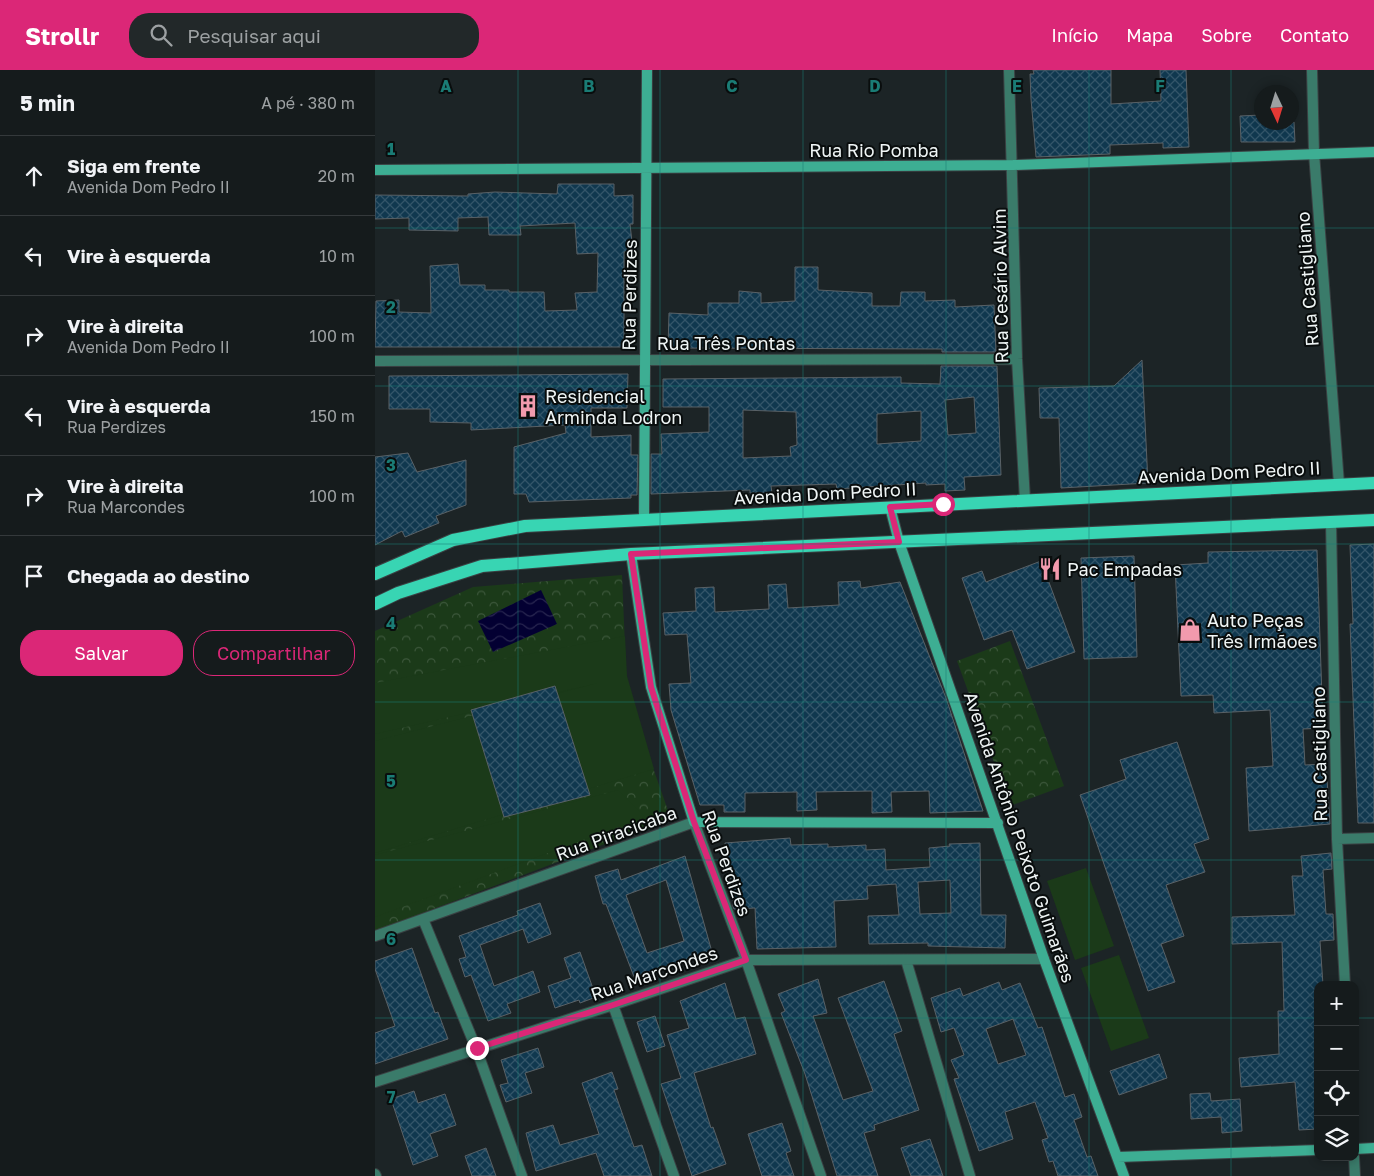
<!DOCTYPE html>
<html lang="pt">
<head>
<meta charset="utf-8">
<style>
	:root { --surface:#151b1c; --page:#222829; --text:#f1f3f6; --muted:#9da1a3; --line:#34393b; --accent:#db2777 }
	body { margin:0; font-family:"Golos Text",sans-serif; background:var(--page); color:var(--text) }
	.controls { position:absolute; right:15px; bottom:15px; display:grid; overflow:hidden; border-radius:10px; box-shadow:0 2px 8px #0003 }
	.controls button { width:45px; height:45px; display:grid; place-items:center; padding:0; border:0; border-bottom:1px solid var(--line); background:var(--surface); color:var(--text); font:25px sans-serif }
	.compass { position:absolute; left:879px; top:15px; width:45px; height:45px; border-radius:50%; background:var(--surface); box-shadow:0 2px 8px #0003; rotate:176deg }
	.stop { position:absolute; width:15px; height:15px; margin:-11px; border:4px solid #db2777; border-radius:50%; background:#fff }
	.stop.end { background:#db2777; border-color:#fff; box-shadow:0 1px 5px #0008 }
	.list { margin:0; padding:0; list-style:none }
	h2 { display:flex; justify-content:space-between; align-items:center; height:65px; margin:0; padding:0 20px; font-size:21px }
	h2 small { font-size:16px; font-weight:400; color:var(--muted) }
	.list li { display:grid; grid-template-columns:32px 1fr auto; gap:15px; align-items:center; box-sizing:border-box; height:80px; padding:0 20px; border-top:1px solid var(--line) }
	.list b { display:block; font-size:19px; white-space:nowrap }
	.list p { margin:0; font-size:16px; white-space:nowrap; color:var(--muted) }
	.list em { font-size:16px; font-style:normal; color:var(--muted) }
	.actions { display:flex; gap:10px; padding:15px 20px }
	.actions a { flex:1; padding:11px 0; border:1px solid var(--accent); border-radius:20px; text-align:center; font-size:18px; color:var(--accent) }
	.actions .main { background:var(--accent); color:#fff }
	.icon { flex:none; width:28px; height:28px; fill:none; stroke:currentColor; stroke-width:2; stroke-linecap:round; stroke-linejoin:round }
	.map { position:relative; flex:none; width:999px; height:1106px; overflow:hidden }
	header { display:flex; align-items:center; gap:30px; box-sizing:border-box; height:70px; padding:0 25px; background:var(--accent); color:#fff }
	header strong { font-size:24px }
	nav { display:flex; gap:28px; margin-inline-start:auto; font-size:18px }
	.search { width:350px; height:45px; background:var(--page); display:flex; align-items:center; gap:12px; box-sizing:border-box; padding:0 18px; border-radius:20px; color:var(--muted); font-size:19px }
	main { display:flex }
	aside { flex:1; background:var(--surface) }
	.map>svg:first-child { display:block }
	.forest { fill:url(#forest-crowns) }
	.garden { fill:#1b3a19 }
	.water { fill:url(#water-waves) }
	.building { fill:url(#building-cross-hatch); stroke:#596166; fill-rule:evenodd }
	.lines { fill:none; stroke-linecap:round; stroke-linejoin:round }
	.street-casing { stroke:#3a4143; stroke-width:12 }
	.secondary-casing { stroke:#3a4143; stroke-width:12 }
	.primary-casing { stroke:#3a4143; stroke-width:14 }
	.street { stroke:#3a7b6a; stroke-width:10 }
	.secondary { stroke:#3dae93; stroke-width:10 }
	.primary { stroke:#38d5b3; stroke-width:12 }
	.route { stroke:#db2777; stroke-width:6 }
	.grid { fill:none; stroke:#1a7c75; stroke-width:1; stroke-opacity:0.55 }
	.labels { text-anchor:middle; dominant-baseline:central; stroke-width:4; stroke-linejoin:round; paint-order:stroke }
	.street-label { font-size:18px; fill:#eff5f5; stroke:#090d0d }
	.poi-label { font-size:18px; fill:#eff5f5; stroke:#090d0d; text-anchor:start }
	.grid-label { font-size:16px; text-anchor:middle; font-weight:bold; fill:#1a7c75; stroke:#090d0d; stroke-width:4; stroke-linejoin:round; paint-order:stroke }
</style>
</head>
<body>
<header>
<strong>Strollr</strong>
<div class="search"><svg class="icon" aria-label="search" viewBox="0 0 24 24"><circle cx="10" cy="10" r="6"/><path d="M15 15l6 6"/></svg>Pesquisar aqui</div>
<nav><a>Início</a><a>Mapa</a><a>Sobre</a><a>Contato</a></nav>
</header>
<main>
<aside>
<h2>5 min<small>A pé · 380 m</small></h2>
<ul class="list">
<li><svg class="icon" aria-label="ahead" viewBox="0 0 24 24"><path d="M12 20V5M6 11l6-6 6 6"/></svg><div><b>Siga em frente</b><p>Avenida Dom Pedro II</p></div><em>20 m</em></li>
<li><svg class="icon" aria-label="left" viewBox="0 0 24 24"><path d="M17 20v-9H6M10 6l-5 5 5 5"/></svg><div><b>Vire à esquerda</b></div><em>10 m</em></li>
<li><svg class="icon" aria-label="right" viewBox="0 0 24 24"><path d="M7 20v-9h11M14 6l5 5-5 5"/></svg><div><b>Vire à direita</b><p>Avenida Dom Pedro II</p></div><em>100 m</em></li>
<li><svg class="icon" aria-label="left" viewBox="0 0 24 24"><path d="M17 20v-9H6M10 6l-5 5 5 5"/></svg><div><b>Vire à esquerda</b><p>Rua Perdizes</p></div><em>150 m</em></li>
<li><svg class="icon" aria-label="right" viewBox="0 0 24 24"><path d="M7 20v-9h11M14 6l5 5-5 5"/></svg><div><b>Vire à direita</b><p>Rua Marcondes</p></div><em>100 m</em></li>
<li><svg class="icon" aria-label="arrive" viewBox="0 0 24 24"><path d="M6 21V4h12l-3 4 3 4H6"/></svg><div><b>Chegada ao destino</b></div></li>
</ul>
<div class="actions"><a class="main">Salvar</a><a>Compartilhar</a></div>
</aside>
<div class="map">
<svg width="999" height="1106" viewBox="0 0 999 1106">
	<defs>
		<pattern id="forest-crowns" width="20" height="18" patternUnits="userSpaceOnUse" patternTransform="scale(1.25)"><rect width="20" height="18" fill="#1b3a19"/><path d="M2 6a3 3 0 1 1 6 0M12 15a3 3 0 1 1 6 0" fill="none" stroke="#3c573b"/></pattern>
		<pattern id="water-waves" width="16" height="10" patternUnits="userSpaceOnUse" patternTransform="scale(1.25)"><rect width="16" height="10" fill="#030032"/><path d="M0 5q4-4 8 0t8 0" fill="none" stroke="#282650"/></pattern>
		<pattern id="building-cross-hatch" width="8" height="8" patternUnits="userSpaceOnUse" patternTransform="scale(1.25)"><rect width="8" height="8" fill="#10384f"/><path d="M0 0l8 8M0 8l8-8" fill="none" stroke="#335569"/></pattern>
	</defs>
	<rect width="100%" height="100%" fill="#1c2426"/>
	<!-- forest -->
	<path class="forest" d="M247 505 252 624 296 749 0 861V561L98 517Z
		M635 571 689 716 635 736 582 591Z"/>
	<!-- garden -->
	<path class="garden" d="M250 566 252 606 279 699 0 783V671L223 613 0 664V613Z
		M243 720 270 747 0 847V785Z
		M711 798 739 876 700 890 672 811Z
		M744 885 774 968 736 981 706 898Z"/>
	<!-- water -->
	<path class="water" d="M166 520 182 554 118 582 103 551Z"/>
	<!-- building -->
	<path class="building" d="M658 0H736V34L786 31 785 0H811L814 77 788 78V73L735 75V84L661 87 656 29 655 4H659Z
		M886 45V52H919L920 72H866L865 46Z
		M183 114H239V126L258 125V154H255L258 181 249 182V277H0L1 231 24 230V242L56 243 55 196 83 194 85 215H110V220H134V222H169L170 241 202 240 200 223 222 222 223 183 202 184 200 153 145 156 146 165H114L113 147 83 148V161L34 160V148L0 149V125L93 126V124L120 122 182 124Z
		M420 197H443V220L497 223V236H525L526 222H550V231L580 230V237L619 235 621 282H567V279L293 278 294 243 333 245V233H364V221L386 223V233L420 231Z
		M767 290 773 413 686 418 684 348H665L664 318 739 316Z
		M566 296H622L626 405 589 407 590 420 570 421V414L551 415V413L462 419 461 414 396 416 397 423H375V420L276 424V384H287L286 364 334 362V337H288V309L526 307V313L565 314ZM599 327 601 363 573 365 570 330ZM368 340 421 342 422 375 415 377 416 386 368 388ZM546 341V371L502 374V344Z
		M253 304 252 338H216V367L256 365V385H263L262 425H256V428L154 432 151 424H139V377L191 363 190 355 96 360V353L55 352V339H14V306Z
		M33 383 42 402 91 390V435L61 446 64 453 30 467 27 461 0 475V387Z
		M999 474V753H983L975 554H978L975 475Z
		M942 480 948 658 928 659 930 695 951 694 955 754 874 761 871 698 898 696 895 640 839 643 838 625 806 626 800 495 833 493V482Z
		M759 486 762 587 709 589 706 488Z
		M666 491 700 582 652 599 637 560 609 570 587 508 607 501 611 512Z
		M485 511 486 518 525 512 571 628 608 741 555 743 554 721 516 722 517 742 497 743V721L441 722 442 740 422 741V722L370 723V742H349V735H325L296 640 294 614 316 613 312 564 290 565 288 543 321 541 320 518 339 517 340 542 394 539 393 515 411 514 413 538 464 535 463 512Z
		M180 616 215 725 129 747 96 640Z
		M802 672 834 769 819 774 830 802 791 815 809 866 786 874 800 912 773 921 705 725 751 709 745 690Z
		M415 768 416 775 453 774V777L491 775V780L510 779 511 800 555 797 554 778 575 776 574 774 605 773 606 845H631L630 878 553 876V873L494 874 493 846 524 845 521 814 492 816 493 829 459 831 461 877 382 879 380 838 359 839 358 837 355 797H351L350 773ZM575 810 576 843 545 844 543 812Z
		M956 783 957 799 948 800 951 844H958L959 870 945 871 948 915H943V1059L924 1060 920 1012 866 1017 864 988 904 984 903 941H909L907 872 857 874V847L920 845 917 806H928L926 786Z
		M310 786 337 882 273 902 275 907 261 912 231 834H228L220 806 243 799 246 810ZM291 810 309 871 272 883 251 825Z
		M165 833 176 864 153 873 148 859 105 875 119 916 158 901 165 922 132 934 136 943 113 951 96 905 90 907 84 889 91 887 84 866 143 845 142 841Z
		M37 878 60 943 63 942 73 969 0 994V963L20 956 0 899V891Z
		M205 882 221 927 205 933 204 930 180 938 173 916 196 908 189 888Z
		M443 909 452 943 438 946 468 1030 498 1021 463 928 509 911 527 961 519 964 544 1040 499 1055 500 1060 489 1063 503 1106H462L430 1004 406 943 410 941 403 924Z
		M624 912 627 920 645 913 663 958 667 957 690 1027 699 1024 707 1047 699 1050 712 1087 716 1086 723 1106H683L678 1091 674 1092 667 1070 673 1068 660 1032 630 1042 638 1069 604 1081 579 1009 584 1008 576 990 589 985 579 958 566 962 556 928 585 918 588 926ZM638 949 651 985 623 994 611 959Z
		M350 913 361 949 370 947 381 984 319 1003 336 1058 338 1057 351 1094 317 1106 286 1014 306 1008 292 965 314 958 305 931Z
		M280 946 290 976 272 982 262 952Z
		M163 978 169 997 150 1003 157 1023 131 1032 125 1015 133 1013 126 990Z
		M784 984 792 1008 744 1025 735 1001Z
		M237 1002 243 1019 239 1020 259 1077 267 1075 277 1106H229L221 1083 161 1101 151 1063 178 1055 185 1075 224 1064 207 1013Z
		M39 1021 43 1033 70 1024 81 1055 55 1064 63 1086 38 1095 16 1029Z
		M835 1023 836 1031 865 1029 867 1061 847 1063 846 1047 816 1049 815 1024Z
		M407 1053 416 1081 411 1083 419 1106H387L373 1064Z
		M555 1069 568 1106H536L526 1078Z
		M111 1078 121 1106H97L90 1086Z"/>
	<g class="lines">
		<defs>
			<path id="street" d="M634 0 642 289 650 430
				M937 0 939 83 964 414
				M0 291 642 289
				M956 452 962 769 970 915
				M962 769 999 768
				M48 849 101 978 147 1106
				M0 866 319 752 371 890 446 1106
				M531 890 595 1106
				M238 935 299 1106
				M0 1012 238 935 371 890 669 889
				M979 1087 980 1106
				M0 1104 1 1106"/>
			<path id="secondary" d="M0 100 638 95 999 82
				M515 437 524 472 669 889 749 1106
				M269 450 272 0
				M256 484 276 617 319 752 623 753
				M980 1079 999 1078
				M743 1087 943 1080"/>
			<path id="primary" d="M0 504 78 470 150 456 999 413
				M0 534 23 523 107 496 256 484 999 450"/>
		</defs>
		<!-- street casing -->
		<use href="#street" class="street-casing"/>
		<!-- secondary casing -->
		<use href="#secondary" class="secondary-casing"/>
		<!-- primary casing -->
		<use href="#primary" class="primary-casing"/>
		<!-- street -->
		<use href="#street" class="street"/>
		<!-- secondary -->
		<use href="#secondary" class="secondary"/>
		<!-- primary -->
		<use href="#primary" class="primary"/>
	</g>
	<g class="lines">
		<!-- route -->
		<path class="route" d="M102 978 238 935 371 890 319 752 276 617 256 484 524 472 515 437 568 434"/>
	</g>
	<!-- grid -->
	<path class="grid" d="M143 0V1106M285 0V1106M428 0V1106M571 0V1106M714 0V1106M856 0V1106M0 158H999M0 316H999M0 474H999M0 632H999M0 790H999M0 948H943M980 948H999"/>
	<!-- icons -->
	<defs>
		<symbol id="building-bare" viewBox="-9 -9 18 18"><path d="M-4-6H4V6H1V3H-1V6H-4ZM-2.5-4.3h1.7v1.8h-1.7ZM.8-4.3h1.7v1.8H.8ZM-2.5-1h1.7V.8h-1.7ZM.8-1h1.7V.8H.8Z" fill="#f29aad" stroke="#090d0d" stroke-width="2.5" paint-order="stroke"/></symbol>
		<symbol id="restaurant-bare" viewBox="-9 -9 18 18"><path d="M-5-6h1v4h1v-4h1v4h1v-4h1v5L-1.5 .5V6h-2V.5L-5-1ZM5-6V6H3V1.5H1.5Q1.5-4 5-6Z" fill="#f29aad" stroke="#090d0d" stroke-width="2.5" paint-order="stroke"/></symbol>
		<symbol id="shop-bare" viewBox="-9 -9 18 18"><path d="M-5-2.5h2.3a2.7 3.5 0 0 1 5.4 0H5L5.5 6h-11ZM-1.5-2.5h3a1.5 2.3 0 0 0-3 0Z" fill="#f29aad" stroke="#090d0d" stroke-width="2.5" paint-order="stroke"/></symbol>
	</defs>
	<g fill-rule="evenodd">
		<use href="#building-bare" x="137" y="320" width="32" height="32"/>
		<use href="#restaurant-bare" x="659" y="483" width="32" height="32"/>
		<use href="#shop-bare" x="799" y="544" width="32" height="32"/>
	</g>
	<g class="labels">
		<!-- street labels -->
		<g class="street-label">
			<text x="499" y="80">Rua Rio Pomba</text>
			<text transform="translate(932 209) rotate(-94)">Rua Castigliano</text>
			<text transform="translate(625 216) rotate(-91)">Rua Cesário Alvim</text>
			<text transform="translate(254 225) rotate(-89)">Rua Perdizes</text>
			<text x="351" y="273">Rua Três Pontas</text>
			<text transform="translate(854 402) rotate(-3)">Avenida Dom Pedro II</text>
			<text transform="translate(450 423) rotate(-3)">Avenida Dom Pedro II</text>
			<text transform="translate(944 684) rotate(-91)">Rua Castigliano</text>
			<text transform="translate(241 763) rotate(-20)">Rua Piracicaba</text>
			<text transform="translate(645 767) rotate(71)">Avenida Antônio Peixoto Guimarães</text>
			<text transform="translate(352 793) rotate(70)">Rua Perdizes</text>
			<text transform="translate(279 903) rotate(-19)">Rua Marcondes</text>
		</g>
		<!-- poi labels -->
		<g class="poi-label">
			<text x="170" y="326">Residencial<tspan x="170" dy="21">Arminda Lodron</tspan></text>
			<text x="692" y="499">Pac Empadas</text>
			<text x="832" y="550">Auto Peças<tspan x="832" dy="21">Três Irmãoes</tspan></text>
		</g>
	</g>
	<g class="grid-label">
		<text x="71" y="22">A</text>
		<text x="214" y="22">B</text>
		<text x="357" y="22">C</text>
		<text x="500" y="22">D</text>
		<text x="642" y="22">E</text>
		<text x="785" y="22">F</text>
		<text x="16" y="85">1</text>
		<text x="16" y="243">2</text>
		<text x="16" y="401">3</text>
		<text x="16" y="559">4</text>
		<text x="16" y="717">5</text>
		<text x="16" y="875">6</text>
		<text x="16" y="1033">7</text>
	</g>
</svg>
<div class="controls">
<button>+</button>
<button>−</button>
<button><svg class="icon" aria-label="locate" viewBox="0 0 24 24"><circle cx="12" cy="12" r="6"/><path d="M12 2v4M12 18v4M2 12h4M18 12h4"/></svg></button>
<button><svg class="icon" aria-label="layers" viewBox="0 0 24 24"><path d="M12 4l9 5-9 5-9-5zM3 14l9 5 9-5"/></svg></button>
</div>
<svg class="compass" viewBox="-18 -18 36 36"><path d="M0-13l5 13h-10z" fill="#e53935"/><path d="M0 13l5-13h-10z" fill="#9da1a3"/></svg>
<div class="stop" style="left:568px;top:434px"></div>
<div class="stop end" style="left:102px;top:978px"></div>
</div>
</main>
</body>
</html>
